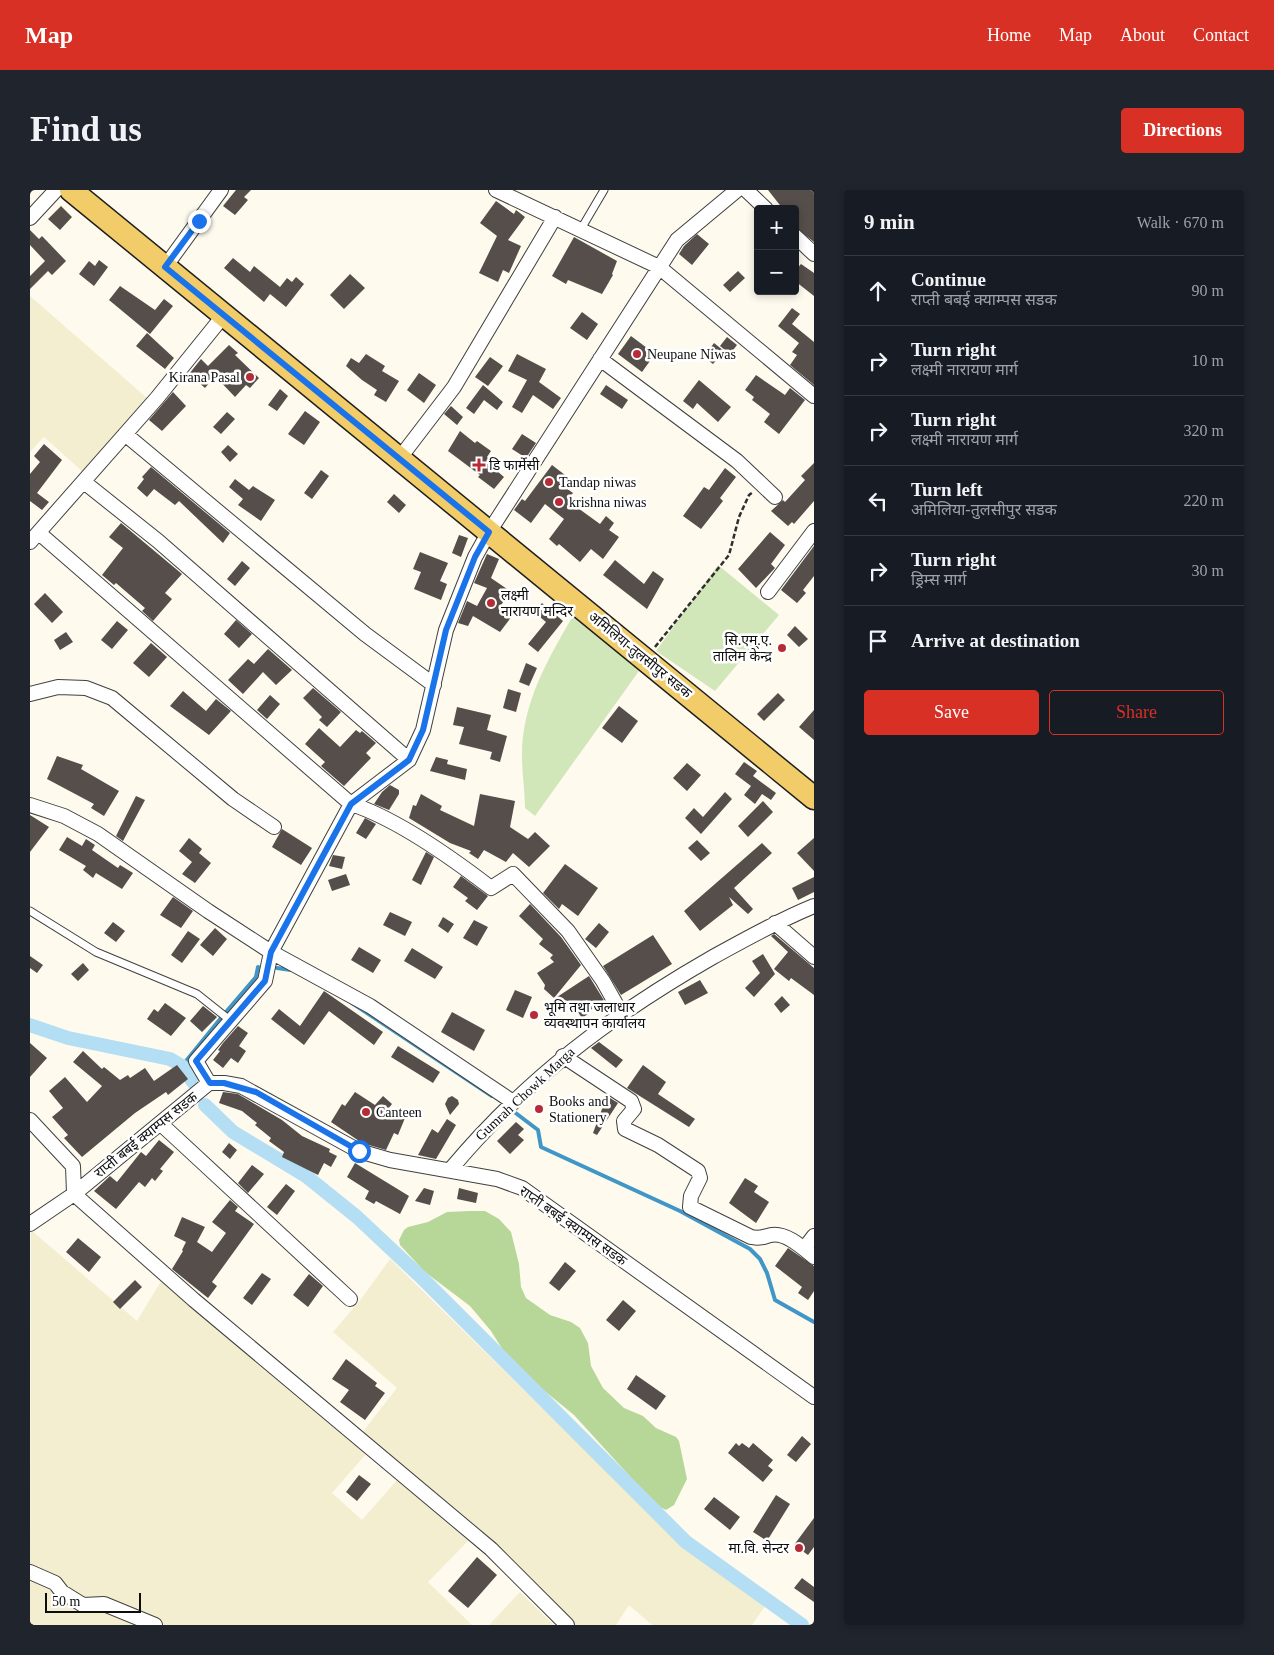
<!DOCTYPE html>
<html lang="en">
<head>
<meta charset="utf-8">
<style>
	:root { --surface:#171b24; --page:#20242c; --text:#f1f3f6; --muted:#9ea1a6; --line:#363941; --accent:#d93025 }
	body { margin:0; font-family:"Times New Roman","Noto Sans Devanagari",serif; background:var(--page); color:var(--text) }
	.controls { position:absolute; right:15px; top:15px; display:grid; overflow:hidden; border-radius:5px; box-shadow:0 2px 8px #0003 }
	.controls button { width:45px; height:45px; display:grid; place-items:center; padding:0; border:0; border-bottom:1px solid var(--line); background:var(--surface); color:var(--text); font:25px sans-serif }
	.scale { position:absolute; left:15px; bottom:12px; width:96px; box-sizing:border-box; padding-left:5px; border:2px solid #0d0d0d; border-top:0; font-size:14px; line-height:18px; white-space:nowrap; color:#0d0d0d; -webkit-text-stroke:4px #fff; paint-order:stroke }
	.stop { position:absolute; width:15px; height:15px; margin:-11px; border:4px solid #1a73e8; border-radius:50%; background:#fff }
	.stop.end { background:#1a73e8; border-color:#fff; box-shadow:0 1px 5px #0008 }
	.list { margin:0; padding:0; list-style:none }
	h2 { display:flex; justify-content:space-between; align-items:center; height:65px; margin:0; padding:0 20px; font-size:21px }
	h2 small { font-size:16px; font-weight:400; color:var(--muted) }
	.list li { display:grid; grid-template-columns:32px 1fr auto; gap:15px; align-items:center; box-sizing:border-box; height:70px; padding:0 20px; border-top:1px solid var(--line) }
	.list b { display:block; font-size:19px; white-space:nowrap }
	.list p { margin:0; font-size:16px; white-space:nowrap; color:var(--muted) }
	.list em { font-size:16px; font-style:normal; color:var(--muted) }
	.actions { display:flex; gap:10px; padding:15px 20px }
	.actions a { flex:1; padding:11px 0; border:1px solid var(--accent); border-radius:5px; text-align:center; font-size:18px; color:var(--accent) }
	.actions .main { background:var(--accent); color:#fff }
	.icon { flex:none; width:28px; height:28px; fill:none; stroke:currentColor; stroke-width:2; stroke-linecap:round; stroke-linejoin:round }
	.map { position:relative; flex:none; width:784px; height:1435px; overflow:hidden; border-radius:5px }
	header { display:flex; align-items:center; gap:30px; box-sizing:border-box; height:70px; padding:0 25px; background:var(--accent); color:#fff }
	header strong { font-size:24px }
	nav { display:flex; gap:28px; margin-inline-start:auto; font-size:18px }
	.intro { display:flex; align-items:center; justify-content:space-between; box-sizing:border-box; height:120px; padding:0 30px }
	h1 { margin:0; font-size:35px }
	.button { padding:12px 22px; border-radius:5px; background:var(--accent); color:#fff; font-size:18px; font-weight:700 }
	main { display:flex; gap:30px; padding:0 30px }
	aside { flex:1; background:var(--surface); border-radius:5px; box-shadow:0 2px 8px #0003 }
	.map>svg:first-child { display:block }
	.farmland { fill:#f3eecf }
	.green { fill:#d2e7b9 }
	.forest { fill:#b7d799 }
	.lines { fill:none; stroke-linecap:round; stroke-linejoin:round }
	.stream { stroke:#3f96c7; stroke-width:4 }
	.canal { stroke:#b4def3; stroke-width:14 }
	.building { fill:#554e4a }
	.service-casing { stroke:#404040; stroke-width:9 }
	.minor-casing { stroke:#404040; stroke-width:16 }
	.primary-casing { stroke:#1e1e1e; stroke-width:25 }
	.path { stroke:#2f2f2f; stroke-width:2.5; stroke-dasharray:5 2.5; stroke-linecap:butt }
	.service { stroke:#fff; stroke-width:7 }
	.minor { stroke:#fff; stroke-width:14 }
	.primary { stroke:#f2cc69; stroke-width:22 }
	.route { stroke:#1a73e8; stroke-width:6 }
	.poi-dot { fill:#b62b37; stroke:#fff; stroke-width:2 }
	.labels { text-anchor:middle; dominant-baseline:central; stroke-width:5; stroke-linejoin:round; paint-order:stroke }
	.poi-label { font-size:14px; fill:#0d0d0d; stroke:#fff; text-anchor:start }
	.street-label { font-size:14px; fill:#0d0d0d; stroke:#fff }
</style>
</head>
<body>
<header>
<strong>Map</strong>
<nav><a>Home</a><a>Map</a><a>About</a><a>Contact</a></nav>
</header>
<div class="intro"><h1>Find us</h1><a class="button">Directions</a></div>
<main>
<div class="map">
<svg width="784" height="1435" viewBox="0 0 784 1435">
	<rect width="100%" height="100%" fill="#fefaed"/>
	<!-- farmland -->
	<path class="farmland" d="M0 106 117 208 53 282 14 247 0 262Z
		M1 1040 107 1131 133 1088 337 1263 302 1303 332 1330 368 1289 438 1351 398 1392 442 1435H133L94 1420 53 1412 0 1379Z
		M360 1069 651 1354 736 1415 722 1435H622L599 1415 586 1435H544L517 1403 465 1353 331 1244 367 1198 303 1142 331 1109Z
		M0 1390 18 1397 40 1417 81 1424 105 1435H0Z
		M490 1402 524 1435H459Z"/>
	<!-- green -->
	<path class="green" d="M688 375 749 425 685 501 626 461Z
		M544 424 609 481 505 626 495 618C495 601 492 584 492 568 491 514 518 469 544 424Z"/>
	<!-- forest -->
	<path class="forest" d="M439 1021H455L469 1029 481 1042 489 1074 491 1097 496 1108 520 1125 541 1132 550 1138 558 1153 561 1176 573 1198 594 1218 613 1226 626 1238 646 1247 649 1251 657 1289 644 1315 636 1320 626 1315 544 1225 495 1185 476 1165 461 1141 440 1116 395 1082 370 1055 369 1050 374 1040 378 1037 398 1032 417 1022Z"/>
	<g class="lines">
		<!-- stream -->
		<path class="stream" d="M247 778 261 780
			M322 813 462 906
			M196 822 226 787 228 777
			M152 876 191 828
			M483 921 508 940 511 957 650 1021 720 1059 730 1069 737 1083 745 1110 784 1132"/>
		<!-- canal -->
		<path class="canal" d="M0 835 38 848 140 869 152 876 163 892
			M175 915 203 942 276 986 327 1027 392 1088 656 1352 772 1435"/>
	</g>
	<!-- building -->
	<path class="building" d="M206 0H221L214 7 218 10 205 25 193 16Z
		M738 0H784V52L765 37V19H753Z
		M466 11 484 24 486 20 495 27 478 50 491 56 479 83 473 80 468 92 449 83 467 46 450 33Z
		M31 16 42 27 30 40 18 29Z
		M0 40 9 49 12 46 36 71 22 85 18 81 0 99V86L15 71 0 55Z
		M667 44 679 54 662 75 649 64 654 56Z
		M544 47 587 71 582 84 583 85 572 104 538 90 536 94 522 86Z
		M203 68 220 82 224 76 250 97 257 88 262 92 266 87 274 94 256 117 240 104 234 112 194 78Z
		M69 70 78 77 64 96 49 84 59 71 65 76Z
		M771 74 784 83V106L765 91V81Z
		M708 81 715 88 700 102 693 95Z
		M320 84 335 98 314 119 300 105Z
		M90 96 125 120 134 109 143 116 120 144 79 110Z
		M762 118 770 124 762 134 784 152V195L760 175 767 165 762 162 769 153 748 136Z
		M552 122 568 134 557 150 540 138Z
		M117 143 144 168 135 179 106 156Z
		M601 146 625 164 612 182 588 164Z
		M697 147 707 155 700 164 690 156Z
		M684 153 694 161 683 174 674 167Z
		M199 155 208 163 205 165 229 188 220 198 216 195 205 207 185 186 175 198 159 184 171 169 178 176Z
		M336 164 355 176 352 181 369 191 356 212 344 205 347 200 332 190 316 176 321 168 329 173Z
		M487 164 516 179 509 192 531 208 523 219 503 205 492 223 482 217 497 190 478 181Z
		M460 167 473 176 458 196 445 187Z
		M389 183 406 195 394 213 377 200Z
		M726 185 755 205 760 198 775 210 749 244 734 232 740 224 722 210 724 207 715 200Z
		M669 190 701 217 688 232 667 213 663 219 653 211Z
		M453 195 473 212 467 220 454 210 444 224 436 218Z
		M576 195 598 210 592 219 570 204Z
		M250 199 258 206 247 221 238 215Z
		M143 202 156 216 132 241 119 230Z
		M421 216 433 227 427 235 414 224Z
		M275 221 290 232 274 255 258 244Z
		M197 222 205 229 191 244 183 237Z
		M430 241 445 253 447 251 461 261 457 267 470 277 467 281 474 287 464 299 448 287 450 285 418 261Z
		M492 244 506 253 496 268 482 259Z
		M14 254 32 270 7 303 19 312 12 320 0 311V284L10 272 4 266Z
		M198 255 208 264 200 272 191 262Z
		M784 273V311L764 334 762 332 758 336 741 321 753 310 755 312 775 290 771 286Z
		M522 275 535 285 529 293 543 303 540 307 543 310 541 313 570 334 576 326 584 333 579 340 589 347 573 369 561 359 550 372 529 354 527 356 519 349 534 329 515 314 501 333 484 320 492 309 495 311Z
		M121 277 200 343 193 353 149 311 145 315 124 299 117 307 107 298 114 289 112 287Z
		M695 278 706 287 690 308 693 311 671 339 653 326 674 297 679 300Z
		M291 280 299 286 282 309 274 303Z
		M205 289 219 300 223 296 245 310 231 331 208 315 213 309 199 297Z
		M364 304 376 315 369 323 357 312Z
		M91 333 152 384 135 403 142 409 123 431 112 421 115 418 86 393 84 395 72 385 93 358 79 347Z
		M740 342 755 355 741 374 745 378 726 398 708 379Z
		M429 345 438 348 431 367 422 363Z
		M784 356V386L773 400 776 403 767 413 751 400Z
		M390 362 418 373 410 391 417 394 411 410 384 399 391 382 383 379Z
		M457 364 469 369 461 388 480 401 470 417 482 426 470 442 443 426 438 436 428 433 437 411 447 416 457 398 444 393Z
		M585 370 614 394 623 381 634 389 617 419 573 385Z
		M212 371 220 378 205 396 197 389Z
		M15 403 33 422 22 433 4 414Z
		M512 413 533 431 508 462 498 454 516 432 504 422Z
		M206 430 222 444 209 458 194 444Z
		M87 431 98 440 82 459 71 450Z
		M765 436 778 449 769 457 757 445Z
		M36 442 43 452 30 460 24 450Z
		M121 453 137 467 119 487 103 473Z
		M238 459 262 480 246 495 233 482 213 504 198 490 218 469 224 474Z
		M496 473 507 478 499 496 489 492Z
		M283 498 311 522 297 537 289 530 292 527 273 508Z
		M478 499 491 503 486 522 473 518Z
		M153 501 176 521 186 509 201 521 179 545 140 516Z
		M748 503 755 510 734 531 727 524Z
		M240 505 250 514 237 529 227 520Z
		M589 516 608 531 592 553 572 538Z
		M427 517 461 525 457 540 477 546 470 572 460 569 462 562 429 554 434 537 423 535Z
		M784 520V550L769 537Z
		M289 538 310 557 326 540 330 543 332 541 346 553 336 563 341 568 314 596 291 576 295 572 275 554Z
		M27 566 53 575 51 579 89 601 74 626 61 618 64 614 17 589Z
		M406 567 418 570 417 574 437 579 435 590 400 581Z
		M714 572 727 581 723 586 746 603 741 610 732 604 725 614 714 605 721 596 705 584Z
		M657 573 671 585 657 601 643 588Z
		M360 595 369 600V604L359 620 344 614 352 602Z
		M695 602 702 609 671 644 655 628 664 618 673 627Z
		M391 604 412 616 410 620 444 636 450 604 485 611 480 637 498 649 505 642 520 656 499 677 483 663 476 672 454 660 448 669 439 663 441 661 420 653 379 628 383 615 386 616Z
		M106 606 115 610 93 651 86 646Z
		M733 611 743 622 718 647 708 636Z
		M0 625 19 637 0 662Z
		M335 628 346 634 336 649 326 643Z
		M252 639 282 658 271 675 242 657Z
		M37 647 52 656 56 649 65 655 62 660 88 678 90 675 103 683 92 699 66 683 63 688 53 680 56 676 29 660Z
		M159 648 172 659 169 663 181 673 165 693 152 684 162 672 149 661Z
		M784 648V681L767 663Z
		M667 650 680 663 671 671 658 658Z
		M732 653 742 663 704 698 723 719 718 724 699 707 703 715 670 741 654 721Z
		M396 662 404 667 391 695 382 690Z
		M303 665 315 667 312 679 299 676Z
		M535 674 568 698 548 726 532 714 529 719 513 703Z
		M316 684 320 695 302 701 298 690Z
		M431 686 458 706 447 720 435 711 438 708 423 697Z
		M784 687V702L768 710 762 698Z
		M143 707 163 721 151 738 130 725Z
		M500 714 531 747 551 775 524 808 514 799 515 795 507 783 524 772 520 768 523 765 509 754 513 749 489 726Z
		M360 722 382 732 375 746 353 735Z
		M413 727 424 734 418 743 408 736Z
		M444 730 458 737 447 756 433 748Z
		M83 732 95 741 86 752 74 743Z
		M569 733 579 742 566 758 555 749Z
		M185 738 197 749 183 766 170 755Z
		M158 741 170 749 152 773 141 765Z
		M744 744 784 778V805L761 788 759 791 744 779 758 762 741 746Z
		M623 745 642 774 591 805 573 776Z
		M329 757 351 770 343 783 321 770Z
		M382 758 413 777 405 789 374 771Z
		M733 764 745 784 724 807 715 798 730 783 722 771Z
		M0 766 13 775 7 783 0 778Z
		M53 773 59 780 48 791 41 784Z
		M559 786 575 812 560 820 561 822 552 828 541 812 535 819 524 809Z
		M670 790 678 803 655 815 648 802Z
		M485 800 502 807 493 828 476 820Z
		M294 801 353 842 344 855 299 821 274 855 241 829 249 819 270 836Z
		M752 806 760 815 751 823 744 814Z
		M135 813 156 828 141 846 117 829 124 819 128 822Z
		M173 816 187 827 172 842 160 831Z
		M422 822 455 840 444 861 411 842Z
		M208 836 218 843 209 856 216 861 208 873 201 868 193 878 183 870 190 861 188 860 193 853Z
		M569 852 593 870 586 878 561 858Z
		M0 853 17 868 0 887Z
		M368 856 410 882 403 893 361 867Z
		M53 861 72 879 74 877 90 890 98 885 100 888 115 878 124 891 147 875 158 889 138 905 136 902 105 923 52 967 34 948 38 945 22 927 33 918 19 901 35 887 57 912 72 896 43 872Z
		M613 875 636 892 628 904 665 929 659 937 597 898Z
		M193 902 208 904 252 930 272 946 300 959 299 962 307 966 301 977 294 973 288 985 252 967 254 962 239 951 241 948 225 935 227 933 212 921 189 913Z
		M325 902 345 915 353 906 362 914 358 919 367 921 366 924 375 928 368 945 364 943 356 960 332 953 301 932 312 914 315 916Z
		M422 906 428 910 429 914 420 925 415 914 418 908Z
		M580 908 588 913 567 945 563 943 572 919Z
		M417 929 426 935 406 969 388 965 402 939 408 943Z
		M486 932 494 939 488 945 494 950 480 964 467 951Z
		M129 950 144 962 130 979 133 981 125 991 122 988 115 997 109 992 86 1019 64 1001 80 986 87 992 111 962 116 966Z
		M199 953 207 960 200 969 192 962Z
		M325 973 379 1006 370 1024 346 1011 344 1014 335 1009 339 1001 317 987Z
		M222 975 234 984 218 1003 208 993Z
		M715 988 728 996 724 1002 739 1012 726 1033 699 1013Z
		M256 994 265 1001 247 1025 237 1017Z
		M394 998 404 1001 400 1015 385 1011Z
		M429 998 448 1003 446 1013 427 1009Z
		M200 1010 208 1017 205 1021 224 1034 182 1092 187 1096 178 1108 142 1079 153 1061 152 1060 156 1052 144 1046 152 1027 175 1037 167 1052 182 1062 196 1043 182 1032Z
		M48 1048 71 1067 59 1082 36 1062Z
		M758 1058 784 1076V1101L778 1110 768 1103 772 1097 745 1076Z
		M535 1072 546 1081 529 1101 519 1093Z
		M232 1083 241 1089 222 1115 213 1108Z
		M279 1084 293 1096 278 1117 263 1105Z
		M105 1090 112 1097 90 1119 83 1112Z
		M593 1110 606 1121 589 1141 576 1130Z
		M316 1169 347 1193 345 1196 355 1203 335 1230 310 1212 319 1200 302 1189Z
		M606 1185 636 1206 626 1220 597 1199Z
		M772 1246 781 1254 766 1272 757 1265Z
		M706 1253 709 1256 712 1253 719 1258 723 1253 743 1270 738 1276 743 1280 733 1292 698 1263Z
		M329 1285 341 1294 327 1311 316 1302Z
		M746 1305 760 1314 737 1351 723 1342Z
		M684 1307 710 1327 700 1340 674 1319Z
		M784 1328V1357L778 1365 764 1355Z
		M447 1367 467 1385 438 1418 418 1401Z
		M772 1388 784 1397V1412L764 1398Z"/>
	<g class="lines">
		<defs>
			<path id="service" d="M551 39 574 0
				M0 721 66 762 167 804 201 831"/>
			<path id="minor" d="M466 0 629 77 784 206
				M716 0 736 19
				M0 28 26 0
				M765 46 784 64
				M135 77 191 0
				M570 169 707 271 745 307
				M95 244 335 444 404 495
				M369 269 424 197 525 27
				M54 292 128 351 378 569
				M9 343 321 614C368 629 422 668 461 698L483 684 538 741 573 791 591 823
				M0 352 127 208 194 125
				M738 402 784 341
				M0 504 28 497 56 498 82 508 203 609 244 637
				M0 615 34 626 68 644 178 721 241 762 340 816 483 912
				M745 733 784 767
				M533 866 601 911 604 919 594 931 595 939 628 955 668 981 670 988 661 1006 660 1017 721 1047C730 1049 732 1047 741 1045 756 1042 773 1058 784 1067
				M179 893 166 871 235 791 241 762 321 614 379 570 393 540 416 440 445 367 459 342 647 50 707 0
				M0 930 43 976 44 1004 164 1110 461 1359 537 1435
				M131 934 320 1109
				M420 980C496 889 580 826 683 767 716 749 749 730 784 716
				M0 1034 44 1004 179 893H194L211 896 329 961 360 970 467 989 492 998 784 1207
				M774 1059 784 1046
				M0 1382 25 1393 32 1402 53 1415 74 1414 125 1435"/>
			<path id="primary" d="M41 0 784 608"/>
		</defs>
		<!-- service casing -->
		<use href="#service" class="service-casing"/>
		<!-- minor casing -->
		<use href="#minor" class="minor-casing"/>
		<!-- primary casing -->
		<use href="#primary" class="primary-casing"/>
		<!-- path -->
		<path class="path" d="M625 457 699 365 709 327 719 305 723 302"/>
		<!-- service -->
		<use href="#service" class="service"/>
		<!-- minor -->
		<use href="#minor" class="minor"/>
		<!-- primary -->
		<use href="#primary" class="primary"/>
	</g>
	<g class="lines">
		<!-- route -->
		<path class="route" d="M169 31 135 77 459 342 445 367 416 440 393 540 379 570 321 614 241 762 235 791 166 871 180 893H194L226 902 329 961"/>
	</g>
	<!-- markers -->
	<g class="poi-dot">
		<circle cx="607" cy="164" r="5"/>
		<circle cx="220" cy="187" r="5"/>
		<path d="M446.5 267.5h5v5h5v5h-5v5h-5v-5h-5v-5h5z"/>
		<circle cx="519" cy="292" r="5"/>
		<circle cx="529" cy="312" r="5"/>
		<circle cx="461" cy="413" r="5"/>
		<circle cx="752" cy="458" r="5"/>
		<circle cx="504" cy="825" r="5"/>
		<circle cx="509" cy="919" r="5"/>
		<circle cx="336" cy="922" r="5"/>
		<circle cx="769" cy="1358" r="5"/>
	</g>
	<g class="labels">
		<!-- poi labels -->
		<g class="poi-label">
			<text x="617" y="164">Neupane Niwas</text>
			<text x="210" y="187" text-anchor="end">Kirana Pasal</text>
			<text x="459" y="275">डि फार्मेसी</text>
			<text x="529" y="292">Tandap niwas</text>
			<text x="539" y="312">krishna niwas</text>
			<text x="471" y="405">लक्ष्मी<tspan x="471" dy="16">नारायण मन्दिर</tspan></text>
			<text x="742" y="450" text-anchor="end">सि.एम्.ए.<tspan x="742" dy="16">तालिम केन्द्र</tspan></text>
			<text x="514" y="817">भूमि तथा जलाधार<tspan x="514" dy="16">व्यवस्थापन कार्यालय</tspan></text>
			<text x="519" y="911">Books and<tspan x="519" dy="16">Stationery</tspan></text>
			<text x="346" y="922">Canteen</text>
			<text x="759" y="1358" text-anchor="end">मा.वि. सेन्टर</text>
		</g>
		<!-- street labels -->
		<g class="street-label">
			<text transform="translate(610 465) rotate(39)">अमिलिया-तुलसीपुर सडक</text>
			<text transform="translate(495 904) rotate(-43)">Gumrah Chowk Marga</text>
			<text transform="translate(116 945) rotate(-39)">राप्ती बबई क्याम्पस सडक</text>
			<text transform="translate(543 1036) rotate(35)">राप्ती बबई क्याम्पस सडक</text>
		</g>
	</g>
</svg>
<div class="controls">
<button>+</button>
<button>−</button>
</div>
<div class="scale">50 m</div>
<div class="stop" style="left:329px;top:961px"></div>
<div class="stop end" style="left:169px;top:31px"></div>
</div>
<aside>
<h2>9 min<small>Walk · 670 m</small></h2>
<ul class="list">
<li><svg class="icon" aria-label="ahead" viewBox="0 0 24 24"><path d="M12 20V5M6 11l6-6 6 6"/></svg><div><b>Continue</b><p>राप्ती बबई क्याम्पस सडक</p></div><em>90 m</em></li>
<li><svg class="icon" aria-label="right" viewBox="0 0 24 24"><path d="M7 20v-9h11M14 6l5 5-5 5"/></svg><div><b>Turn right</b><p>लक्ष्मी नारायण मार्ग</p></div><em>10 m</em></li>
<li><svg class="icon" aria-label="right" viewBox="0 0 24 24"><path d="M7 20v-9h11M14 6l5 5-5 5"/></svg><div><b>Turn right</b><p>लक्ष्मी नारायण मार्ग</p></div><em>320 m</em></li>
<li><svg class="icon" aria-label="left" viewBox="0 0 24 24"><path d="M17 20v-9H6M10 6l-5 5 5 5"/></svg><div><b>Turn left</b><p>अमिलिया-तुलसीपुर सडक</p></div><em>220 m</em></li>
<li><svg class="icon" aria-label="right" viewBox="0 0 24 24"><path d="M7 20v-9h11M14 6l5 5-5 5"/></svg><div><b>Turn right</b><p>ड्रिम्स मार्ग</p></div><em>30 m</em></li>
<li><svg class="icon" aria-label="arrive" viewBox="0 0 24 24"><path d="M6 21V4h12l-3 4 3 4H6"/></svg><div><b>Arrive at destination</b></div></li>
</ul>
<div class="actions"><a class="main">Save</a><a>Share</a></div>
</aside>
</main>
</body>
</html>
